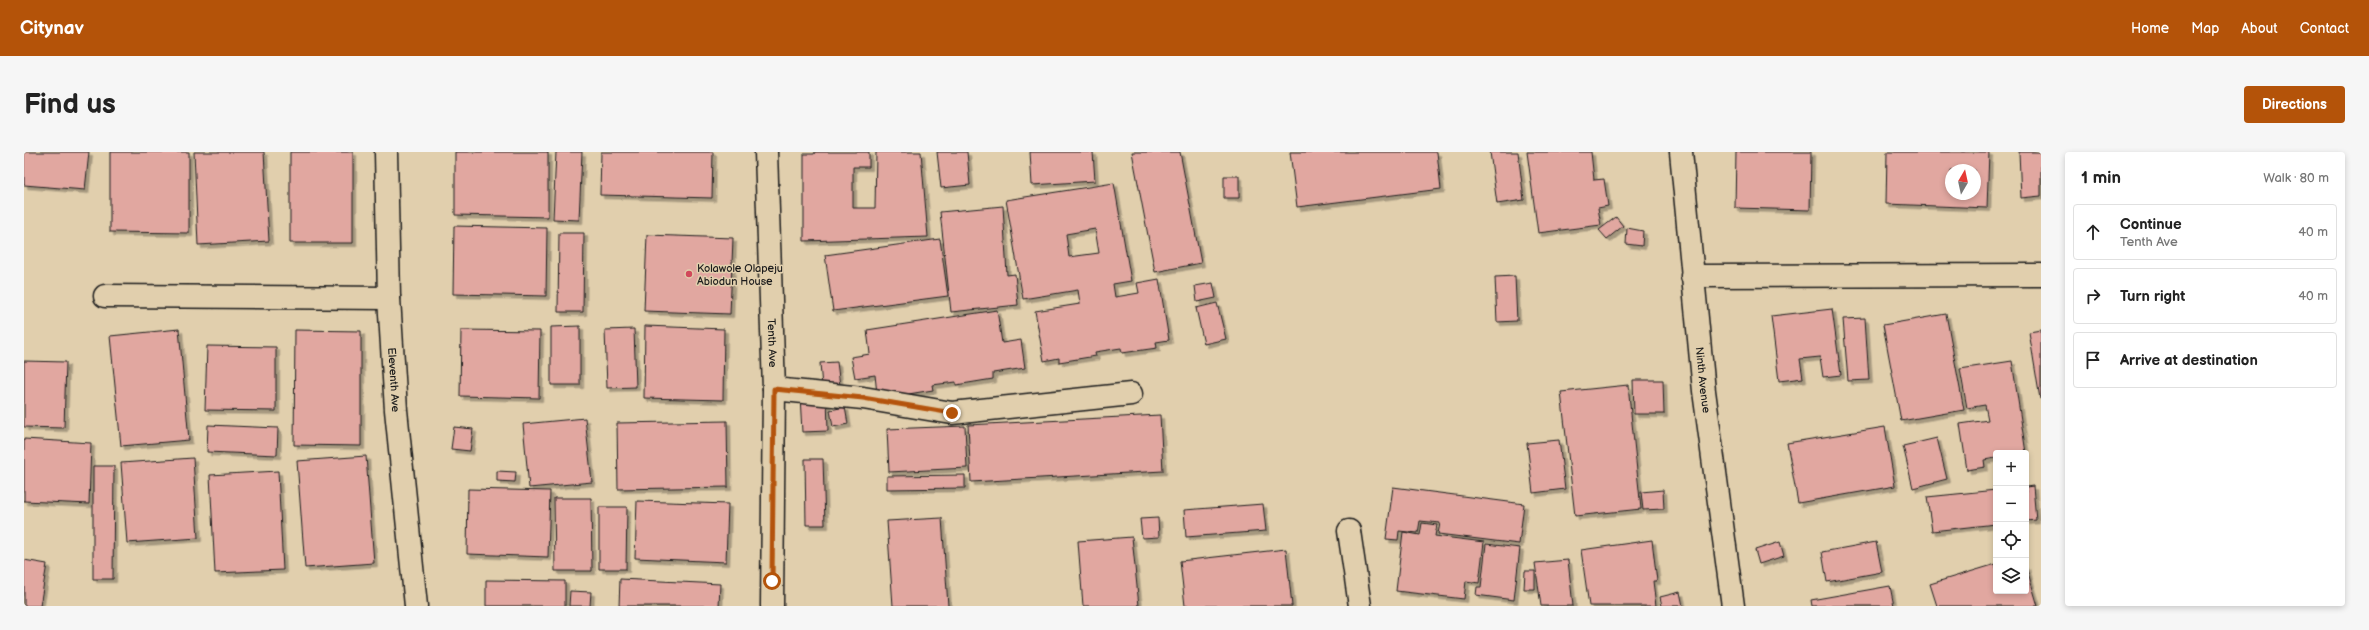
<!DOCTYPE html>
<html lang="en">
<head>
<meta charset="utf-8">
<style>
	:root { --surface:#fff; --page:#f6f6f6; --text:#222; --muted:#767676; --line:#e0e0e0; --accent:#b45309 }
	body { margin:0; font-family:"Balsamiq Sans",sans-serif; background:var(--page); color:var(--text) }
	.controls { position:absolute; right:12px; bottom:12px; display:grid; overflow:hidden; border-radius:4px; box-shadow:0 2px 6px #0003 }
	.controls button { width:36px; height:36px; display:grid; place-items:center; padding:0; border:0; border-bottom:1px solid var(--line); background:var(--surface); color:var(--text); font:20px sans-serif }
	.compass { position:absolute; left:1921px; top:12px; width:36px; height:36px; border-radius:50%; background:var(--surface); box-shadow:0 2px 6px #0003; rotate:9deg }
	.stop { position:absolute; width:12px; height:12px; margin:-9px; border:3px solid #b45309; border-radius:50%; background:#fff }
	.stop.end { background:#b45309; border-color:#fff; box-shadow:0 1px 4px #0008 }
	.list { margin:0; padding:0; list-style:none }
	h2 { display:flex; justify-content:space-between; align-items:center; height:52px; margin:0; padding:0 16px; font-size:17px }
	h2 small { font-size:13px; font-weight:400; color:var(--muted) }
	.list li { display:grid; grid-template-columns:26px 1fr auto; gap:12px; align-items:center; box-sizing:border-box; height:56px; margin:0 8px 8px; padding:0 8px; border:1px solid var(--line); border-radius:4px }
	.list b { display:block; font-size:15px; white-space:nowrap }
	.list p { margin:0; font-size:13px; white-space:nowrap; color:var(--muted) }
	.list em { font-size:13px; font-style:normal; color:var(--muted) }
	.icon { flex:none; width:22px; height:22px; fill:none; stroke:currentColor; stroke-width:2; stroke-linecap:round; stroke-linejoin:round }
	.map { position:relative; flex:none; width:2017px; height:454px; overflow:hidden; border-radius:4px }
	header { display:flex; align-items:center; gap:24px; box-sizing:border-box; height:56px; padding:0 20px; background:var(--accent); color:#fff }
	header strong { font-size:19px }
	nav { display:flex; gap:22px; margin-inline-start:auto; font-size:14px }
	.intro { display:flex; align-items:center; justify-content:space-between; box-sizing:border-box; height:96px; padding:0 24px }
	h1 { margin:0; font-size:28px }
	.button { padding:10px 18px; border-radius:4px; background:var(--accent); color:#fff; font-size:14px; font-weight:700 }
	main { display:flex; gap:24px; padding:0 24px }
	aside { flex:1; background:var(--surface); border-radius:4px; box-shadow:0 2px 6px #0003 }
	.map>svg:first-child { display:block }
	.building { fill:#e1a7a0; stroke:#1c1c1c; fill-rule:evenodd; filter:url(#shadow) }
	.lines { fill:none; stroke-linecap:round; stroke-linejoin:round }
	.minor-casing { stroke:#1c1c1c; stroke-width:25 }
	.minor { stroke:#e1cfad; stroke-width:22 }
	.route { stroke:#b45309; stroke-width:5 }
	.poi-dot { fill:#d1495b; stroke:#e1cfad; stroke-width:1.5 }
	.labels { text-anchor:middle; dominant-baseline:central; stroke-width:3; stroke-linejoin:round; paint-order:stroke }
	.poi-label { font-size:11px; fill:#1c1c1c; stroke:#e1cfad; text-anchor:start }
	.street-label { font-size:11px; fill:#1c1c1c; stroke:#e1cfad }
</style>
</head>
<body>
<header>
<strong>Citynav</strong>
<nav><a>Home</a><a>Map</a><a>About</a><a>Contact</a></nav>
</header>
<div class="intro"><h1>Find us</h1><a class="button">Directions</a></div>
<main>
<div class="map">
<svg width="2017" height="454" viewBox="0 0 2017 454">
	<defs>
		<filter id="shadow"><feDropShadow dx="3.5" dy="3.5" stdDeviation="0" flood-color="#0004"/></filter>
	</defs>
	<rect width="100%" height="100%" fill="#e1cfad"/>
	<filter id="ink" filterUnits="userSpaceOnUse"><feTurbulence type="fractalNoise" baseFrequency=".025" numOctaves="2"/><feDisplacementMap in="SourceGraphic" scale="8" xChannelSelector="R" yChannelSelector="G"/><feConvolveMatrix kernelMatrix="1 2 1 2 8 2 1 2 1" color-interpolation-filters="sRGB"/></filter>
	<g filter="url(#ink)">
		<!-- building -->
		<path class="building" d="M0 0H65L61 38 0 33Z
			M86 0H165V81L86 80Z
			M170 0H240L245 89 174 93Z
			M266 0H329V91H266Z
			M431 0H524V65L431 63Z
			M532 0H558L555 68 529 67Z
			M577 0H689L688 46 576 43Z
			M791 0H845V15H829V56H851L852 0H897L904 85 780 89V2H790Z
			M913 0H943L946 33 917 36Z
			M1006 0H1069L1071 29 1008 33Z
			M1108 0H1156L1177 111 1131 120Z
			M1266 0H1413L1417 37 1273 55Z
			M1466 0H1494L1500 48 1473 52Z
			M1503 0H1567L1570 28 1580 27 1584 54 1574 56 1577 73 1514 81Z
			M1712 0H1787L1786 58 1711 56Z
			M1863 0H1965L1963 56 1862 52ZM1927 18H1951V42H1927Z
			M1995 0H2017V44L1997 46Z
			M1200 24H1215V46H1200Z
			M1090 31 1107 129 1089 132 1091 145 1115 141 1113 131 1135 127 1145 188 1132 190 1133 196 1098 201 1097 196 1071 200 1072 204 1035 210V206L1020 209 1011 159 1056 152 1054 138 999 147 982 48ZM1071 77 1075 101 1045 105 1042 82Z
			M979 54 983 123 991 122 994 153 927 160 916 60Z
			M1592 65 1599 74 1583 87 1575 78Z
			M430 74 523 76 522 144 429 142Z
			M1603 76 1619 79 1618 94 1602 92Z
			M535 81H560L559 160H534Z
			M623 83 709 86 706 162 620 159Z
			M916 87 924 144 809 159 801 103Z
			M1491 124 1493 169 1473 170 1471 125Z
			M1189 131 1192 146 1173 150 1171 134Z
			M1193 151 1202 187 1180 192 1172 156Z
			M1808 157 1817 223 1799 225 1796 205 1776 207 1779 226 1755 229 1747 164Z
			M973 158 978 191 997 188 1001 216 969 221V227L932 233V230L908 233 909 238 872 244 871 240 853 242 851 223 831 226 827 205 846 202 843 178Z
			M1922 162 1940 258 1877 269 1859 173Z
			M1841 166 1845 228 1824 229 1819 167Z
			M556 174V233H527V175Z
			M621 174 700 177 699 248 620 246Z
			M155 177 165 288 97 294 86 184Z
			M610 177 612 235 583 236 581 178Z
			M271 178 337 179V294L270 293Z
			M437 178 516 179 515 246 436 244Z
			M2017 178V247H2016L2005 180Z
			M183 194 252 195V259L181 258Z
			M0 209 42 210 40 276 0 275Z
			M1988 209 2002 301H1972V306L1960 308 1961 315 1943 318 1936 272 1964 268 1961 253 1943 256 1936 217Z
			M813 210 816 234 798 235 796 211Z
			M1609 228H1639L1640 262H1610Z
			M1604 233 1617 357 1551 364 1537 240Z
			M776 244H803L804 279 778 280Z
			M821 255 824 272 809 275 806 258Z
			M1136 263 1139 319 947 330 944 273Z
			M561 266 568 330 505 336 499 272Z
			M703 269 704 335 594 337 593 271Z
			M184 273 254 276 253 303 183 300Z
			M941 274 943 316 865 320 863 277Z
			M430 275 449 277 446 299 427 297Z
			M1861 275 1871 334 1774 351 1763 291Z
			M1913 286 1923 327 1889 336 1879 294Z
			M0 287 67 291 65 352 0 349Z
			M1535 288 1541 337 1509 341 1503 291Z
			M342 304 350 411 281 416 273 309Z
			M169 306 174 386 103 391 97 311Z
			M781 307H799L801 373H782Z
			M69 314H90L89 427H69Z
			M254 319 259 418 191 421 186 323Z
			M473 319 492 320 491 330 473 329Z
			M941 323V336L863 337V324Z
			M2009 334 2012 368 2002 369V335Z
			M1369 335 1500 352 1495 392 1414 382 1416 371 1396 369 1394 381 1375 379 1374 388 1362 387Z
			M444 337 526 339 524 405 443 402Z
			M1639 338 1640 357 1619 358 1617 340Z
			M1972 338V372L1908 379 1903 345Z
			M530 346H567L568 419H531Z
			M613 349 704 352 702 410 611 406Z
			M1239 352 1242 379 1162 385 1160 358Z
			M575 355H603L602 417H575Z
			M918 366 924 454H869L863 369Z
			M1134 366 1135 385 1118 386 1116 367Z
			M1398 371 1413 373 1411 384 1460 390 1455 431 1442 429 1440 447 1372 439 1379 380 1396 383Z
			M1108 385 1115 454H1059L1054 389Z
			M1628 388 1633 429H1629L1632 454H1565L1557 398Z
			M1756 390 1760 404 1735 412 1731 398Z
			M1852 390 1858 420 1803 430 1798 400Z
			M1462 392 1496 396 1490 448 1452 443 1453 435H1457Z
			M1262 397 1268 454H1161L1156 409Z
			M0 408 23 412 16 454H0Z
			M1544 408 1549 454H1517L1511 411Z
			M1972 412V439H2002V414L2014 454H1913L1906 432Z
			M1501 419H1511V437H1500Z
			M596 427 696 432 695 454H595Z
			M462 428 541 429V454H462Z
			M1866 434 1870 454H1788L1787 448Z
			M546 439 567 440 566 454H545Z
			M1656 440 1659 454H1638L1636 445Z"/>
		<g class="lines">
			<defs>
				<g id="minor">
					<path id="s1" d="M362 0 365 146 372 258 392 454"/>
					<path id="s2" d="M742 0 750 237 748 454"/>
					<path id="s3" d="M1657 0 1680 239 1709 454"/>
					<path d="M1668 124 2017 123"/>
					<path d="M81 144 365 146"/>
					<path d="M750 237 839 246 928 261 1107 242"/>
					<path d="M1325 379 1336 454"/>
				</g>
			</defs>
			<!-- minor casing -->
			<use href="#minor" class="minor-casing"/>
			<!-- minor -->
			<use href="#minor" class="minor"/>
		</g>
	</g>
	<g class="lines" filter="url(#ink)">
		<!-- route -->
		<path class="route" d="M748 429 750 237 839 246 928 261"/>
	</g>
	<!-- markers -->
	<circle class="poi-dot" cx="665" cy="122" r="4"/>
	<g class="labels">
		<!-- poi labels -->
		<g class="poi-label">
			<text x="673" y="116">Kolawole Olapeju<tspan x="673" dy="13">Abiodun House</tspan></text>
		</g>
		<!-- street labels -->
		<g class="street-label">
			<text stroke="none"><textPath href="#s2" startOffset="191">Tenth Ave</textPath></text>
			<text stroke="none"><textPath href="#s1" startOffset="228">Eleventh Ave</textPath></text>
			<text stroke="none"><textPath href="#s3" startOffset="229">Ninth Avenue</textPath></text>
		</g>
	</g>
</svg>
<div class="controls">
<button>+</button>
<button>−</button>
<button><svg class="icon" aria-label="locate" viewBox="0 0 24 24"><circle cx="12" cy="12" r="6"/><path d="M12 2v4M12 18v4M2 12h4M18 12h4"/></svg></button>
<button><svg class="icon" aria-label="layers" viewBox="0 0 24 24"><path d="M12 4l9 5-9 5-9-5zM3 14l9 5 9-5"/></svg></button>
</div>
<svg class="compass" viewBox="-18 -18 36 36"><path d="M0-13l5 13h-10z" fill="#e53935"/><path d="M0 13l5-13h-10z" fill="#767676"/></svg>
<div class="stop" style="left:748px;top:429px"></div>
<div class="stop end" style="left:928px;top:261px"></div>
</div>
<aside>
<h2>1 min<small>Walk · 80 m</small></h2>
<ul class="list">
<li><svg class="icon" aria-label="ahead" viewBox="0 0 24 24"><path d="M12 20V5M6 11l6-6 6 6"/></svg><div><b>Continue</b><p>Tenth Ave</p></div><em>40 m</em></li>
<li><svg class="icon" aria-label="right" viewBox="0 0 24 24"><path d="M7 20v-9h11M14 6l5 5-5 5"/></svg><div><b>Turn right</b></div><em>40 m</em></li>
<li><svg class="icon" aria-label="arrive" viewBox="0 0 24 24"><path d="M6 21V4h12l-3 4 3 4H6"/></svg><div><b>Arrive at destination</b></div></li>
</ul>
</aside>
</main>
</body>
</html>
